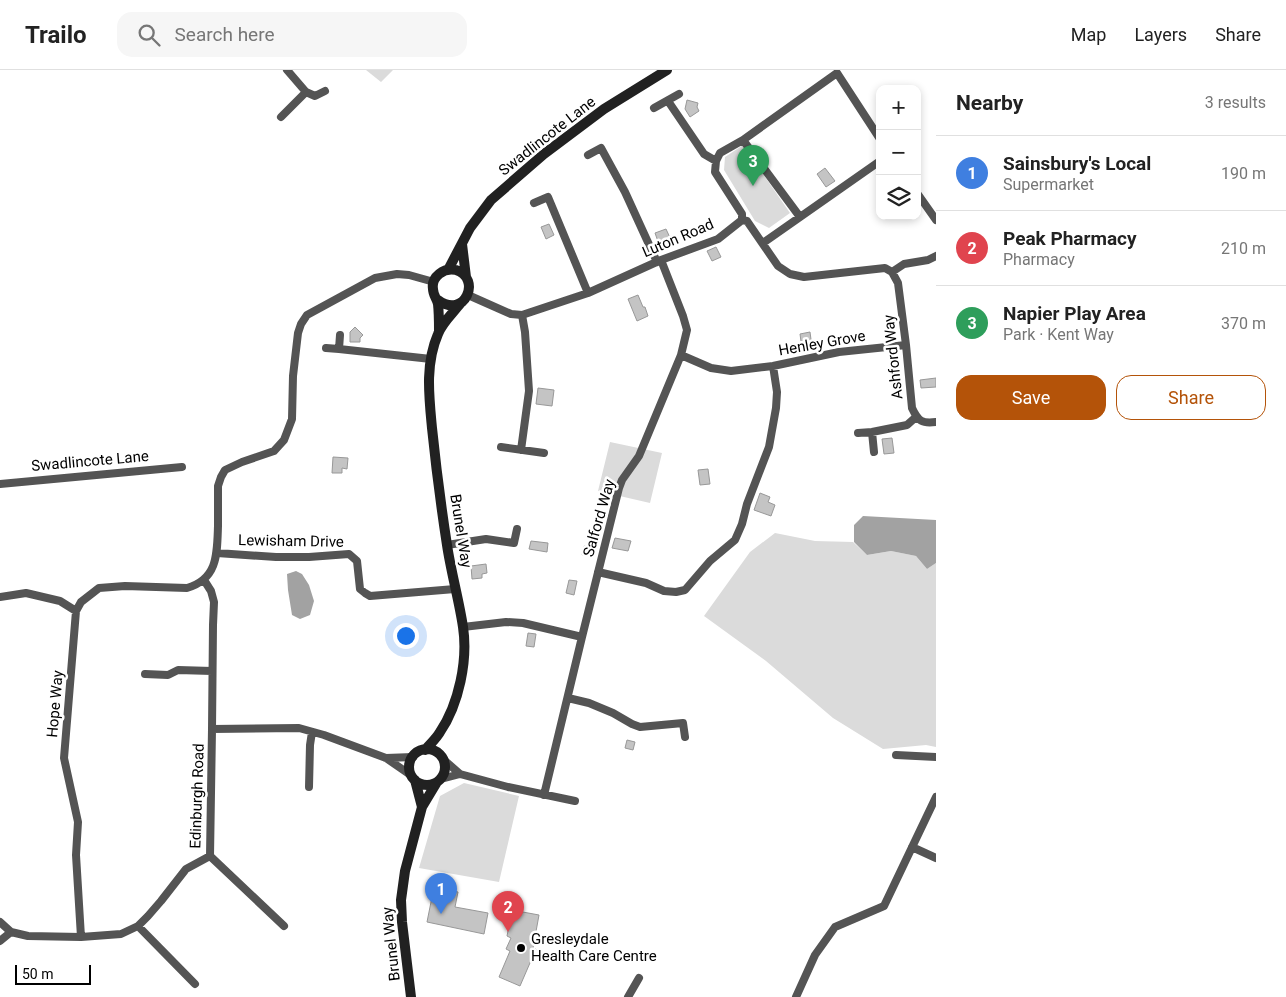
<!DOCTYPE html>
<html lang="en">
<head>
<meta charset="utf-8">
<style>
	:root { --surface:#fff; --page:#f6f6f6; --text:#222; --muted:#767676; --line:#e0e0e0; --accent:#b45309 }
	body { margin:0; font-family:Roboto,sans-serif; background:var(--page); color:var(--text) }
	.controls { position:absolute; right:15px; top:15px; display:grid; overflow:hidden; border-radius:10px; box-shadow:0 2px 8px #0003 }
	.controls button { width:45px; height:45px; display:grid; place-items:center; padding:0; border:0; border-bottom:1px solid var(--line); background:var(--surface); color:var(--text); font:25px sans-serif }
	.scale { position:absolute; left:15px; bottom:12px; width:76px; box-sizing:border-box; padding-left:5px; border:2px solid #000; border-top:0; font-size:14px; line-height:18px; white-space:nowrap; color:#000; -webkit-text-stroke:4px #fff; paint-order:stroke }
	.you { position:absolute; left:405px; top:565px; width:18px; height:18px; margin:-12px; border:4px solid #fff; border-radius:50%; background:#1a73e8; box-shadow:0 0 0 8px #1a73e833 }
	.badge { display:grid; place-items:center; width:32px; height:32px; border-radius:50%; background:var(--accent); color:#fff; font-size:16px; font-weight:700 }
	.pin { position:absolute; translate:-50% -41px; filter:drop-shadow(0 1px 2px #0008) }
	.pin::after { content:''; position:absolute; top:26px; width:18px; height:15px; background:inherit; clip-path:polygon(0 0,100% 0,50% 100%) }
	.list { margin:0; padding:0; list-style:none }
	h2 { display:flex; justify-content:space-between; align-items:center; height:65px; margin:0; padding:0 20px; font-size:21px }
	h2 small { font-size:16px; font-weight:400; color:var(--muted) }
	.list li { display:grid; grid-template-columns:32px 1fr auto; gap:15px; align-items:center; box-sizing:border-box; height:75px; padding:0 20px; border-top:1px solid var(--line) }
	.list b { display:block; font-size:19px; white-space:nowrap }
	.list p { margin:0; font-size:16px; white-space:nowrap; color:var(--muted) }
	.list em { font-size:16px; font-style:normal; color:var(--muted) }
	.actions { display:flex; gap:10px; padding:15px 20px }
	.actions a { flex:1; padding:11px 0; border:1px solid var(--accent); border-radius:15px; text-align:center; font-size:18px; color:var(--accent) }
	.actions .main { background:var(--accent); color:#fff }
	.icon { flex:none; width:28px; height:28px; fill:none; stroke:currentColor; stroke-width:2; stroke-linecap:round; stroke-linejoin:round }
	.map { position:relative; flex:none; width:936px; height:927px; overflow:hidden }
	header { display:flex; align-items:center; gap:30px; box-sizing:border-box; height:70px; padding:0 25px; background:var(--surface); border-bottom:1px solid var(--line) }
	header strong { font-size:24px }
	nav { display:flex; gap:28px; margin-inline-start:auto; font-size:18px }
	.search { width:350px; height:45px; background:var(--page); display:flex; align-items:center; gap:12px; box-sizing:border-box; padding:0 18px; border-radius:15px; color:var(--muted); font-size:19px }
	main { display:flex }
	aside { flex:1; background:var(--surface) }
	.map>svg:first-child { display:block }
	.green { fill:#dbdbdb }
	.water { fill:#a2a2a2 }
	.building { fill:#c4c4c4; stroke:#989898 }
	.lines { fill:none; stroke-linecap:round; stroke-linejoin:round }
	.street { stroke:#545454; stroke-width:8 }
	.secondary { stroke:#212121; stroke-width:10 }
	.poi-dot { fill:#000; stroke:#fff; stroke-width:2 }
	.labels { text-anchor:middle; dominant-baseline:central; stroke-width:5; stroke-linejoin:round; paint-order:stroke }
	.street-label { font-size:15px; fill:#000; stroke:#fff }
	.poi-label { font-size:15px; fill:#000; stroke:#fff; text-anchor:start }
</style>
</head>
<body>
<header>
<strong>Trailo</strong>
<div class="search"><svg class="icon" aria-label="search" viewBox="0 0 24 24"><circle cx="10" cy="10" r="6"/><path d="M15 15l6 6"/></svg>Search here</div>
<nav><a>Map</a><a>Layers</a><a>Share</a></nav>
</header>
<main>
<div class="map">
<svg width="936" height="927" viewBox="0 0 936 927">
	<rect width="100%" height="100%" fill="#fff"/>
	<!-- green -->
	<path class="green" d="M366 0H393L381 12Z
		M743 75 790 143 769 158 755 151 724 100 725 87Z
		M610 372 662 383 650 433 598 421Z
		M775 463 815 471 853 472 867 485 891 481 916 486 927 499 936 493V677L926 675 883 679 833 648 766 591 704 546 750 482Z
		M464 713 519 726 499 812 419 798 440 726Z"/>
	<!-- water -->
	<path class="water" d="M863 446 936 450V493L927 499 916 486 891 481 867 485 854 472V455Z
		M296 501 302 504 309 515 314 531 310 545 300 549 292 545 288 520 287 504Z"/>
	<!-- building -->
	<path class="building" d="M687 30 698 33 697 37 699 41 690 47 685 39Z
		M825 98 835 111 826 117 817 104Z
		M549 154 554 165 546 169 541 157Z
		M666 159 672 172 660 177 655 163Z
		M716 177 721 187 712 191 707 181Z
		M638 225 643 237H645L648 246 637 251 628 229Z
		M355 257 363 265 360 268V272H350V262Z
		M810 262 812 277 802 279 800 264Z
		M936 308V317L921 318 920 310Z
		M538 318 554 320 552 336 536 334Z
		M892 368 894 383 884 384 882 369Z
		M333 387 348 388 347 399 342 398V403H332Z
		M708 399 710 414 700 415 698 400Z
		M760 423 770 427 768 432 775 435 771 446 754 440Z
		M615 468 631 471 628 481 612 478Z
		M531 471 548 473 547 482 529 479Z
		M584 476 593 478 591 487 582 485Z
		M486 494 487 503 482 504V508L472 509 471 496Z
		M569 510 577 511 574 525 566 523Z
		M528 563 536 564 534 577 526 576Z
		M627 670 635 672 633 680 625 678Z
		M434 817 458 822 455 837 488 843 484 864 427 852Z
		M512 840 539 845 533 878 536 879 520 916 499 907 510 881 506 879 511 868 507 866Z"/>
	<g class="lines">
		<!-- street -->
		<path class="street" d="M306 22 315 26 325 21
			M668 31 704 84 716 91
			M654 38 679 24
			M281 47 306 22 287 0
			M743 70 800 147
			M588 85 601 78 625 122 657 192
			M917 123 936 150
			M534 133 548 127 588 223
			M742 150V144L715 102 716 91 720 83 743 70 837 3 880 69
			M763 173 880 91
			M892 202 898 213 906 275 912 338C918 351 922 354 936 352
			M892 202 904 194 928 190 936 186
			M468 225 511 244 522 245 588 223 661 190 718 169 742 150 747 151 778 196 790 204 804 207 885 198 892 202
			M326 278 339 279 431 289
			M339 279 340 265
			M681 285 711 298 731 301 773 296 839 282 906 275
			M872 362 874 382
			M858 363 872 362 907 355 916 347
			M501 377 544 383
			M521 380 529 321 525 262 522 245
			M0 414 182 397
			M447 475 486 469 514 473 517 459
			M217 483 276 487H309L349 484 357 491 360 519 365 523 370 526 455 519
			M598 502 646 513 664 521 676 522 685 520 710 491 735 470 742 454 747 434 769 377 776 338 777 322 773 296
			M204 510 211 521 214 532 213 555 212 659 210 786
			M0 527 26 523 60 531 76 541
			M463 557 506 552 523 553 582 567
			M145 604 168 605 178 600 212 601
			M568 628 589 633 613 643 632 654 640 657 683 653 685 667
			M212 659 299 658 324 665 386 688 412 706
			M896 685 936 687
			M386 688 413 687
			M444 690 460 704 508 717 575 731
			M441 709 460 704
			M309 717 310 675 312 662
			M544 725 582 567 619 418 622 410 639 386 681 285 687 260 683 246 661 190
			M912 777 936 788
			M210 786 284 856
			M0 852 11 862 28 866 81 867 121 864 138 856 148 846 161 831 186 799 210 786
			M138 856 195 914
			M81 867 76 785 78 752 64 688 76 541 81 532 99 518 125 516 187 518C218 509 217 484 218 456 218 443 218 430 218 416L221 407 225 400 242 392 274 381 284 370 292 349 293 306 298 263 301 254 307 245 375 208 397 204 409 205 434 212
			M0 871 11 862
			M628 927 639 908
			M796 927 815 885 835 857 884 836 936 727"/>
		<!-- secondary -->
		<path class="secondary" d="M462 174 466 207
			M448 200 470 158 491 130 544 84 604 39 667 0
			M438 230C465 250 482 208 456 200 444 197 431 207 433 219 433 225 437 229 438 234 439 243 439 252 439 261
			M409 697a18 18 0 1 1 36 0a18 18 0 1 1-36 0Z
			M425 680C430 674 436 669 440 662 459 634 468 590 463 557 459 530 451 502 447 475 441 436 436 397 432 358 429 326 425 294 438 264 442 253 453 243 460 234
			M415 710 422 737
			M411 927 402 852 401 830 405 801 422 737 437 712"/>
	</g>
	<!-- markers -->
	<circle class="poi-dot" cx="521" cy="878" r="5"/>
	<g class="labels">
		<!-- street labels -->
		<g class="street-label">
			<text transform="translate(547 66) rotate(-38)">Swadlincote Lane</text>
			<text transform="translate(678 168) rotate(-23)">Luton Road</text>
			<text transform="translate(822 273) rotate(-10)">Henley Grove</text>
			<text transform="translate(893 287) rotate(-96)">Ashford Way</text>
			<text transform="translate(90 391) rotate(-5)">Swadlincote Lane</text>
			<text transform="translate(599 448) rotate(-74)">Salford Way</text>
			<text transform="translate(461 461) rotate(81)">Brunel Way</text>
			<text transform="translate(291 471) rotate(1)">Lewisham Drive</text>
			<text transform="translate(55 634) rotate(-85)">Hope Way</text>
			<text transform="translate(197 726) rotate(-88)">Edinburgh Road</text>
			<text transform="translate(391 874) rotate(-96)">Brunel Way</text>
		</g>
		<!-- poi labels -->
		<g class="poi-label">
			<text x="531" y="869">Gresleydale<tspan x="531" dy="17">Health Care Centre</tspan></text>
		</g>
	</g>
</svg>
<div class="controls">
<button>+</button>
<button>−</button>
<button><svg class="icon" aria-label="layers" viewBox="0 0 24 24"><path d="M12 4l9 5-9 5-9-5zM3 14l9 5 9-5"/></svg></button>
</div>
<div class="scale">50 m</div>
<div class="you"></div>
<div class="pin badge" style="left:441px;top:844px;background:#3f7fe0">1</div>
<div class="pin badge" style="left:508px;top:862px;background:#e0444e">2</div>
<div class="pin badge" style="left:753px;top:116px;background:#2e9e5b">3</div>
</div>
<aside>
<h2>Nearby<small>3 results</small></h2>
<ul class="list">
<li><span class="badge" style="background:#3f7fe0">1</span><div><b>Sainsbury's Local</b><p>Supermarket</p></div><em>190 m</em></li>
<li><span class="badge" style="background:#e0444e">2</span><div><b>Peak Pharmacy</b><p>Pharmacy</p></div><em>210 m</em></li>
<li><span class="badge" style="background:#2e9e5b">3</span><div><b>Napier Play Area</b><p>Park · Kent Way</p></div><em>370 m</em></li>
</ul>
<div class="actions"><a class="main">Save</a><a>Share</a></div>
</aside>
</main>
</body>
</html>
